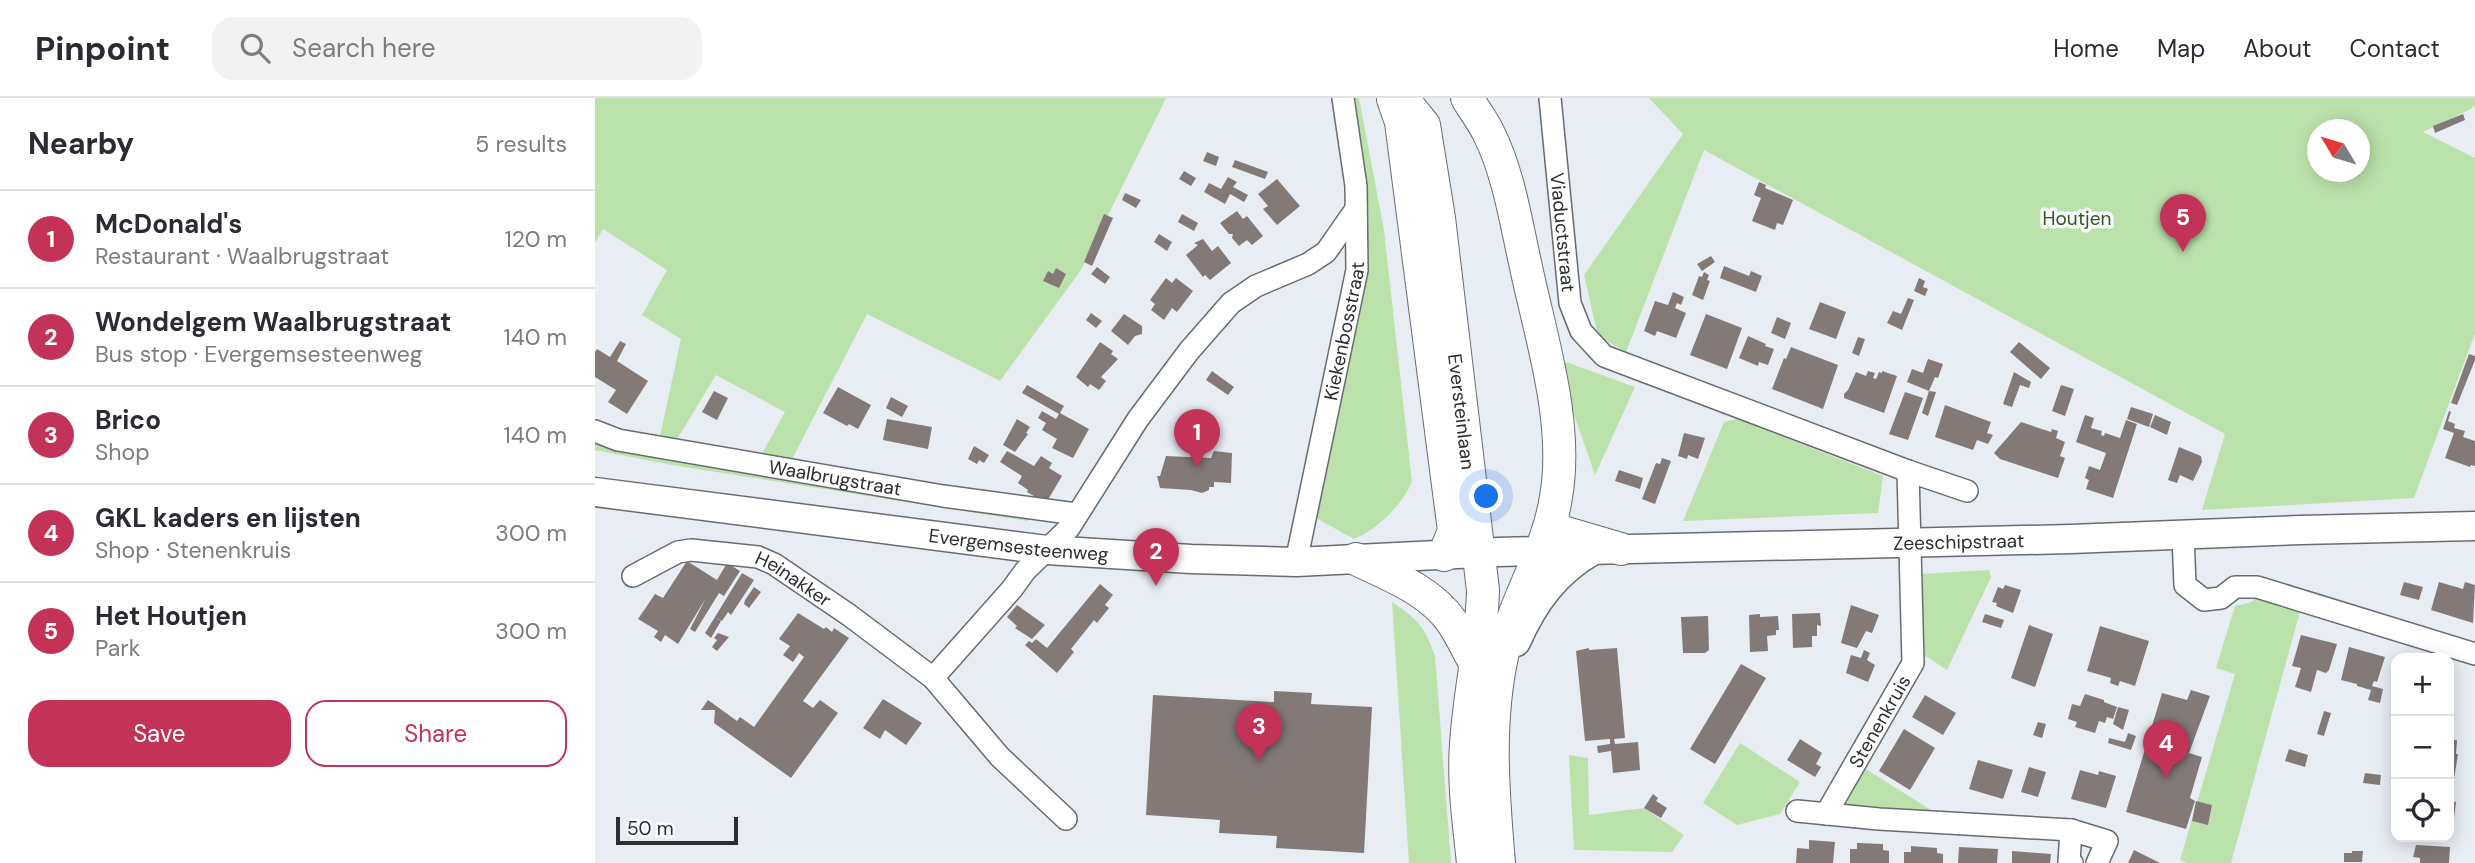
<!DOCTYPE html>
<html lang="en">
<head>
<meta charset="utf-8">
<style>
	:root { --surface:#fff; --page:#f2f2f3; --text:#2b2b33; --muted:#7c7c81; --line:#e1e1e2; --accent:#c33358 }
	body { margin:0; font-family:"DM Sans",sans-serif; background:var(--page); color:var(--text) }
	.controls { position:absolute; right:21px; bottom:21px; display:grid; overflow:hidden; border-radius:14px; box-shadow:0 4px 18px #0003 }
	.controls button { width:63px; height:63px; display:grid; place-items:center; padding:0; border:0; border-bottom:2px solid var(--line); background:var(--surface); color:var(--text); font:35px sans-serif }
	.compass { position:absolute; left:1712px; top:21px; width:63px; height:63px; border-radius:50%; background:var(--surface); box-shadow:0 4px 18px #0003; rotate:308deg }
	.scale { position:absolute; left:21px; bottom:18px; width:122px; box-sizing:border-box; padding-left:7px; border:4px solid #2b2d2f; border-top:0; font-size:19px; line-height:24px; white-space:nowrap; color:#2b2d2f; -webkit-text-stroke:5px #f7fafe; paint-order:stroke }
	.you { position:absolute; left:892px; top:399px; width:24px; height:24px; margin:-18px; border:5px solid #fff; border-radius:50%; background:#1a73e8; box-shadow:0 0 0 10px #1a73e833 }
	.badge { display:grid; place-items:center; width:46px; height:46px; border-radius:50%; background:var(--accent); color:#fff; font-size:23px; font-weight:700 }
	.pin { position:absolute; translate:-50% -58px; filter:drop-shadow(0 2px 4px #0008) }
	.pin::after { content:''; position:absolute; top:37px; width:24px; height:21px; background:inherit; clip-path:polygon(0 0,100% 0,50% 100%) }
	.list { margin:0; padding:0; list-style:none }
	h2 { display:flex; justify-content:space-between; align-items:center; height:91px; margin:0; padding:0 28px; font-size:30px }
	h2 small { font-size:23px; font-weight:400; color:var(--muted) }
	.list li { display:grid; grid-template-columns:46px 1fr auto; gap:21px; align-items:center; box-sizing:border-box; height:98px; padding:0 28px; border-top:2px solid var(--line) }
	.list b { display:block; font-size:26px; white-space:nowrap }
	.list p { margin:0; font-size:23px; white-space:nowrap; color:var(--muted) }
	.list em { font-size:23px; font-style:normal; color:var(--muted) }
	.actions { display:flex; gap:14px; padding:21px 28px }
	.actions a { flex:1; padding:16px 0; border:2px solid var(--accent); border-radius:21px; text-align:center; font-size:24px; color:var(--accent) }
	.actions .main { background:var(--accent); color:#fff }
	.icon { flex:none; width:38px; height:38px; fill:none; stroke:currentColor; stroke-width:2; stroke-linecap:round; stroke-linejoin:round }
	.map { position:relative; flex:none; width:1880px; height:765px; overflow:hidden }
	header { display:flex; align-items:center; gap:42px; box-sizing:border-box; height:98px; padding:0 35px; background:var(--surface); border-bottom:2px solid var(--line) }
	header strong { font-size:33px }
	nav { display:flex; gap:38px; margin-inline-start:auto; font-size:24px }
	.search { width:490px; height:63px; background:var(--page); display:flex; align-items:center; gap:18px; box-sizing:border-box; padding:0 24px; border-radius:21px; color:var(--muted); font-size:26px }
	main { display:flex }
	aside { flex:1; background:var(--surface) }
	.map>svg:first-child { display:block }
	.green { fill:#bce2ab; fill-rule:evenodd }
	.building { fill:#837a78 }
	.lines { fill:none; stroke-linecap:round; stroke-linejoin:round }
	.minor-casing { stroke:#686c72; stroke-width:24 }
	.major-casing { stroke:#686c72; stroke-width:31 }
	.highway-casing { stroke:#686c72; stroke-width:34 }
	.minor { stroke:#fff; stroke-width:21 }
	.major { stroke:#fff; stroke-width:28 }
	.highway { stroke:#fff; stroke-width:32 }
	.labels { text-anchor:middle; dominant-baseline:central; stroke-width:7; stroke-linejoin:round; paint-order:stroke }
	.park-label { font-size:19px; fill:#2f5916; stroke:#f7fafe }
	.street-label { font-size:19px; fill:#2b2d2f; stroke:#f7fafe }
</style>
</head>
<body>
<header>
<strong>Pinpoint</strong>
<div class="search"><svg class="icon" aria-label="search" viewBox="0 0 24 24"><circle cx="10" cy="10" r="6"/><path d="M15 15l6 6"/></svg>Search here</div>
<nav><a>Home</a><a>Map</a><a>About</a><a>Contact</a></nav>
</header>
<main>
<aside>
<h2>Nearby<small>5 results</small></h2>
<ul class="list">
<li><span class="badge">1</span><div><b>McDonald's</b><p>Restaurant · Waalbrugstraat</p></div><em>120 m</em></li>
<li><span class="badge">2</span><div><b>Wondelgem Waalbrugstraat</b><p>Bus stop · Evergemsesteenweg</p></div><em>140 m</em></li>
<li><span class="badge">3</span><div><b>Brico</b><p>Shop</p></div><em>140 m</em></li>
<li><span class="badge">4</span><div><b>GKL kaders en lijsten</b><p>Shop · Stenenkruis</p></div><em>300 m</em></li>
<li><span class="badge">5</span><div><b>Het Houtjen</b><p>Park</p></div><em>300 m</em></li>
</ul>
<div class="actions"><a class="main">Save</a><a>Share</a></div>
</aside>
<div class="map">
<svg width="1880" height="765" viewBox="0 0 1880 765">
	<rect width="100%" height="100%" fill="#e8ecf3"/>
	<!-- green -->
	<path class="green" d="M0 0H571L486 172 405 283 272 216 195 365 165 359 190 314 121 277 81 343 65 338 86 241 47 217 72 172 8 131 0 145Z
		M755 0H764L789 132 817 384C807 407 782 432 759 441L721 420 773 176 770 90Z
		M1054 0H1880V7L1876 11 1828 34 1880 60V235L1819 400 1607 412 1630 336 1109 52 1031 254 1003 238 989 177 1088 36ZM1722 32H1764V74H1722Z
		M971 264 1040 289 1000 377 964 273Z
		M1142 321 1288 378 1283 415 1088 423 1129 324Z
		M0 343 436 419 432 423 77 367 0 352Z
		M1394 472 1396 479 1352 572 1326 555 1325 476Z
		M1661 499 1706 510 1636 765H1592L1585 762 1640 576 1621 570 1640 508 1657 504Z
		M797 504C823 522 829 527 840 558L856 765H814Z
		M1145 645 1205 684 1185 716 1142 727 1108 705Z
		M974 657 993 660 994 717 1049 710 1089 737 1077 754 979 752Z
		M1266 668 1336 712 1333 716 1249 710 1250 689Z"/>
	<!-- building -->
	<path class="building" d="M1868 16 1870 22 1840 35 1838 28Z
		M612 54 624 59 621 68 608 63Z
		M640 62 673 74 670 81 637 69Z
		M589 73 601 80 596 88 584 81Z
		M633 79 642 84 638 89 653 97 649 104 635 96 630 106 609 94 614 85 626 91Z
		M682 81 705 108 682 127 668 111 673 108 663 96Z
		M1164 84 1171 87 1170 90 1198 102 1188 127 1182 125 1180 132 1157 123 1166 100 1159 97Z
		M530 95 546 102 541 110 527 102Z
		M642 113 648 121 652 118 668 138 657 147 652 142 644 148 637 140 638 136H634L625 125Z
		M509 116 518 120 497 168 489 164Z
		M587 116 603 125 599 133 583 124Z
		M564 136 577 144 572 153 559 144Z
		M608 141 617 153 623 148 636 165 615 182 610 177 608 179 591 157 603 147 599 145Z
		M1116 158 1120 164 1107 173 1102 166Z
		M1129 168 1154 178 1156 173 1167 178 1161 194 1125 180Z
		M502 169 515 179 510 186 496 176Z
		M461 170 471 176 464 190 448 183 453 173 458 176Z
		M1109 174 1114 177 1112 182 1115 183 1108 202 1097 197 1104 178 1107 179Z
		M571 180 577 185 581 180 598 193 582 214 577 210 569 222 556 212 560 206 555 202Z
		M1324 180 1330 183 1328 189 1333 191 1330 198 1319 193Z
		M1078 194 1089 199 1086 207 1082 205 1080 210 1091 215 1081 240 1062 233 1060 238 1049 233 1060 203 1073 207Z
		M1313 200 1319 202 1307 232 1292 225 1298 213 1306 216Z
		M1225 204 1251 214 1241 241 1214 231Z
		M496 215 507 223 501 230 491 222Z
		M529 216 547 228V236L540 238 533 247 516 233Z
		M1111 216 1147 230 1132 271 1095 257Z
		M1182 219 1196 225 1190 241 1176 235Z
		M1153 238 1171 246 1170 248 1179 251 1173 267 1164 264 1163 268 1144 260Z
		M1263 239 1270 241 1264 258 1257 255Z
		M25 243 31 246 22 263 53 283 32 316 13 304 21 292 0 279V254L2 251 15 259Z
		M505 244 518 253 516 256 523 261 506 279 511 283 504 292 495 286 493 289 481 279Z
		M1424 244 1455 270 1446 281 1415 254Z
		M1196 249 1243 267 1228 311 1177 291 1189 260 1191 261Z
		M1874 256 1880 258V262L1862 307 1856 305Z
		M1333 261 1348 266 1343 280 1340 279 1334 293 1341 294 1333 318 1327 315 1334 293 1312 284 1317 271 1328 275Z
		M617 273 639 289 633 297 611 282Z
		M1273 273 1280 275 1278 280 1281 281 1284 274 1287 275V273L1302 278 1289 315 1249 300V296L1253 292 1261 274 1271 278Z
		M1419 274 1436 284 1434 290 1425 287 1417 309 1408 306Z
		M432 287 469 308 465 315 494 331 478 360 457 350 462 341 447 332 451 325 443 320 447 313 461 321 464 316 427 295Z
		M1466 287 1479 291 1470 318 1457 313Z
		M243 289 276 307 263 331 254 326 252 328 228 315Z
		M119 293 133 300 122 322 107 314Z
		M1310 294 1328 300 1313 342 1294 336Z
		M296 299 313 308 307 319 291 310Z
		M1350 307 1396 324 1392 335 1398 337 1393 346 1382 342 1378 352 1340 339Z
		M1536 309 1558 316 1554 329 1532 321Z
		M1854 313 1856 314 1853 323 1860 326 1859 330 1870 333 1868 339 1880 343V368L1876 367 1875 369 1850 360 1859 335 1848 331Z
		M1490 317 1499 320 1496 330 1507 333 1506 337 1509 338 1510 335 1525 340 1531 322 1542 326 1518 400 1491 391 1494 382 1490 380 1494 368 1505 372 1511 355 1481 344Z
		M1560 317 1576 324 1572 337 1555 329Z
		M292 321 337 329 333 351 288 342Z
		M422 321 435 329 431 335 433 336 420 354 408 347Z
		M1426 324 1456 334 1457 331 1463 333 1461 340 1470 344 1465 358 1470 360 1463 380 1405 361 1399 355Z
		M1089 335 1110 340 1103 361 1093 357 1092 361 1083 358Z
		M379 348 394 357 389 365 384 362 382 366 373 361Z
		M1584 349 1606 358 1607 364 1598 383 1585 377 1582 385 1573 382Z
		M412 353 439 368 446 358 457 365 454 370 467 378 451 405 432 394 433 392 423 385 427 378 405 364Z
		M619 353 637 355 636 385 619 384V389H614V392L607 395 596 392 565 390 562 378H565L571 358 616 360Z
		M1067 360 1076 363 1060 406 1047 401 1061 365 1065 366Z
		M1024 372 1048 380 1045 391 1020 383Z
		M92 463 122 482 132 465 145 473 129 498 124 495 100 534 95 531 111 500 83 546 70 537 66 544 59 539 63 533 43 521 60 496 68 500Z
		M147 475 159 482 136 517 133 514 127 523 120 519Z
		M1809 484 1828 489 1824 502 1805 497Z
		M1844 484 1868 491 1870 484 1880 487 1878 525 1836 512Z
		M505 486 518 497 510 507 514 510 502 525 499 522 476 551 479 554 462 575 430 547 434 543 437 545 441 541 452 550Z
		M1410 487 1426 492 1418 515 1401 508 1402 505 1397 504 1403 489 1408 491Z
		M159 489 166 494 154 510 149 506 150 502Z
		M422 507 450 527 437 541 420 530 422 528 412 519Z
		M1256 507 1284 517 1277 535 1271 533 1262 550 1246 545Z
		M203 515 229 531 231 529 237 534 239 530 254 540 208 603 218 610 225 602 243 615 196 680 119 625 120 612H106L113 602 142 623 145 619 159 629 209 559 204 555 198 564 188 557 195 548 184 541Z
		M1225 515 1226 528 1222 527V538H1217V549L1198 550 1197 516Z
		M1165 516V519L1183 518 1184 532H1181V537L1172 538 1173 553 1155 554 1154 517Z
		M1390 516 1409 522 1406 530 1387 524Z
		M1113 518 1114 552 1110 555H1088L1086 519Z
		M120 519 126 523 116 540 110 535Z
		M1434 527 1458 536 1440 589 1416 580Z
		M1505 528 1554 543 1540 588 1525 583 1523 588 1515 585 1516 580 1492 573Z
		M123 535 134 539 122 553 117 549 122 542 119 540Z
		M1706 537 1742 546 1734 572 1731 575 1722 572 1716 594 1700 589 1706 570 1697 568Z
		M1754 549 1790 559 1782 584 1779 583 1777 588 1788 591 1785 605 1773 602 1776 592 1762 588V586L1746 582Z
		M994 550V552L1022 550 1030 640 1019 641 1020 646 1043 644 1045 672 1018 675 1016 653 1003 655 1002 648 1015 646V641L990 643 981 553Z
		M1269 552 1275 555 1272 562 1280 567 1273 584 1251 575 1256 557 1266 560Z
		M1146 566 1171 580 1120 666 1095 651Z
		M1596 592 1615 598 1594 655 1607 659 1595 700 1600 703 1591 731 1531 714 1567 595 1592 602Z
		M679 593 717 595 716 606 777 609 769 755 681 750 682 738 624 735 625 722 551 717 558 597 679 604Z
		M1490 596 1509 602V604L1522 609 1518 621 1512 619 1510 625 1504 623 1500 635 1480 629 1482 624 1473 621 1477 606 1485 608Z
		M1330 597 1361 615 1348 637 1317 619Z
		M288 601 327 625 311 647 290 632 285 641 268 630Z
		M1523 609 1534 612 1528 632 1518 626Z
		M1729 613 1736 615 1729 638 1722 636Z
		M1443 624 1451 626 1447 640 1438 637Z
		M1309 631 1340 650 1315 692 1284 673Z
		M1533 635 1541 638 1536 652 1513 645 1514 640 1530 644Z
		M1205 641 1227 655 1221 666 1226 669 1220 679 1192 662Z
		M1854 642H1862L1861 656H1863L1858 687 1854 686Z
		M1694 651 1713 657 1710 669 1690 663Z
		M1383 662 1418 672 1408 701 1374 691Z
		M1434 669 1451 674 1443 699 1426 694Z
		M1485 672 1503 677 1504 673 1521 678 1511 710 1476 701Z
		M1770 675 1786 677 1785 687 1768 685Z
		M1058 696 1063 700 1061 703 1072 710 1066 720 1049 710Z
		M1601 703 1617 707 1613 727 1597 723Z
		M1854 703 1861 704 1858 728 1854 727Z
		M1214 742 1240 744 1238 765H1201L1202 750 1214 751Z
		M1262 745 1288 746V752L1294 753V765H1255V751H1262Z
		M1821 747 1855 749 1854 765H1825V760L1818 759Z
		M1316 748 1342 750V755L1348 756V765H1309V754H1316Z
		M1364 749 1403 751 1402 765H1363Z
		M1539 752 1565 765H1533Z
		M1417 753 1456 756 1455 765H1417Z
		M1757 753H1768L1767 764H1749V755H1757Z"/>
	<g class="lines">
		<defs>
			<g id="minor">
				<path id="s1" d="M955 0 975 205 986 233 1009 258 1313 373 1372 393"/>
				<path id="s2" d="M0 333 23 342 348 398 481 416"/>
				<path d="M1588 437 1590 487 1609 502 1626 500 1640 489H1662L1880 556"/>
				<path id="s3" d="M701 464 762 172 761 88 748 0"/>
				<path id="s4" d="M38 478 83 454 96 452 163 459 179 466 254 517 338 580 405 659 471 721"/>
				<path d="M338 580 417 491 430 473 474 430 543 321 594 253 636 205 661 188 713 166 731 154 761 111"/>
				<path d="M1202 713 1284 721 1476 732 1512 743 1502 765"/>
				<path id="s5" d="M1231 716 1318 565 1313 373"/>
				<path d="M1476 732 1474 764 1477 765"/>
			</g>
			<g id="major">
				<path id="s6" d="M0 394 452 452 596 461 701 464 903 454 1476 441 1705 432 1880 428"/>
				<path d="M921 544C938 505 961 473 999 452"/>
			</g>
			<g id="highway">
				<path id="s7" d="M807 0 829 27 844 120 888 492C887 544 874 594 871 647 868 686 874 726 878 765"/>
				<path d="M872 0C879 12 888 23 894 36 914 76 921 125 931 169 946 240 974 325 961 399 953 453 920 500 908 554 892 623 898 695 904 765"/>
				<path d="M798 1 806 24 859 433 849 457"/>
				<path d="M957 421 961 429 968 434 1026 451"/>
				<path d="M761 461C794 477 835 492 857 524 866 537 873 553 881 567"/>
			</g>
		</defs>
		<!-- minor casing -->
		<use href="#minor" class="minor-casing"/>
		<!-- major casing -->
		<use href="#major" class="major-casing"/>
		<!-- highway casing -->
		<use href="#highway" class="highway-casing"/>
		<!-- minor -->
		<use href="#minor" class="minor"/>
		<!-- major -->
		<use href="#major" class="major"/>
		<!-- highway -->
		<use href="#highway" class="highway"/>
	</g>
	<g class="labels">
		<!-- park labels -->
		<g class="park-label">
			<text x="1482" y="120">Houtjen</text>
		</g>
		<!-- street labels -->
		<g class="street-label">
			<text stroke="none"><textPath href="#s1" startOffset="135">Viaductstraat</textPath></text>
			<text stroke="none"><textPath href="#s3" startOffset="236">Kiekenbosstraat</textPath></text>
			<text stroke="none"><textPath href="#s7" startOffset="324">Eversteinlaan</textPath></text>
			<text stroke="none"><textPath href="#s2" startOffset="245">Waalbrugstraat</textPath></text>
			<text stroke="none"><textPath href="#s6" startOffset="1368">Zeeschipstraat</textPath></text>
			<text stroke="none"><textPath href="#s6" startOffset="427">Evergemsesteenweg</textPath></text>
			<text stroke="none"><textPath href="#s4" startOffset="173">Heinakker</textPath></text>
			<text stroke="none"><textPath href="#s5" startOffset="107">Stenenkruis</textPath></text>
		</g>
	</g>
</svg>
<div class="controls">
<button>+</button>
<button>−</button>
<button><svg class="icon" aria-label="locate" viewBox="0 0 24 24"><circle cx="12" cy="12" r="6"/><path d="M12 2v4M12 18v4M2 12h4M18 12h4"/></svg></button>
</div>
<svg class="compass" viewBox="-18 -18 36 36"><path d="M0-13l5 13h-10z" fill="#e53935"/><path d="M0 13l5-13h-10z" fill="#7c7c81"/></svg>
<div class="scale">50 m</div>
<div class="you"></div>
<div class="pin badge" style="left:602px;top:369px">1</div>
<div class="pin badge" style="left:561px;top:488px">2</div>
<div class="pin badge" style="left:664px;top:663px">3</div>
<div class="pin badge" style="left:1571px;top:680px">4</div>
<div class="pin badge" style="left:1588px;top:154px">5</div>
</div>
</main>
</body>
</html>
